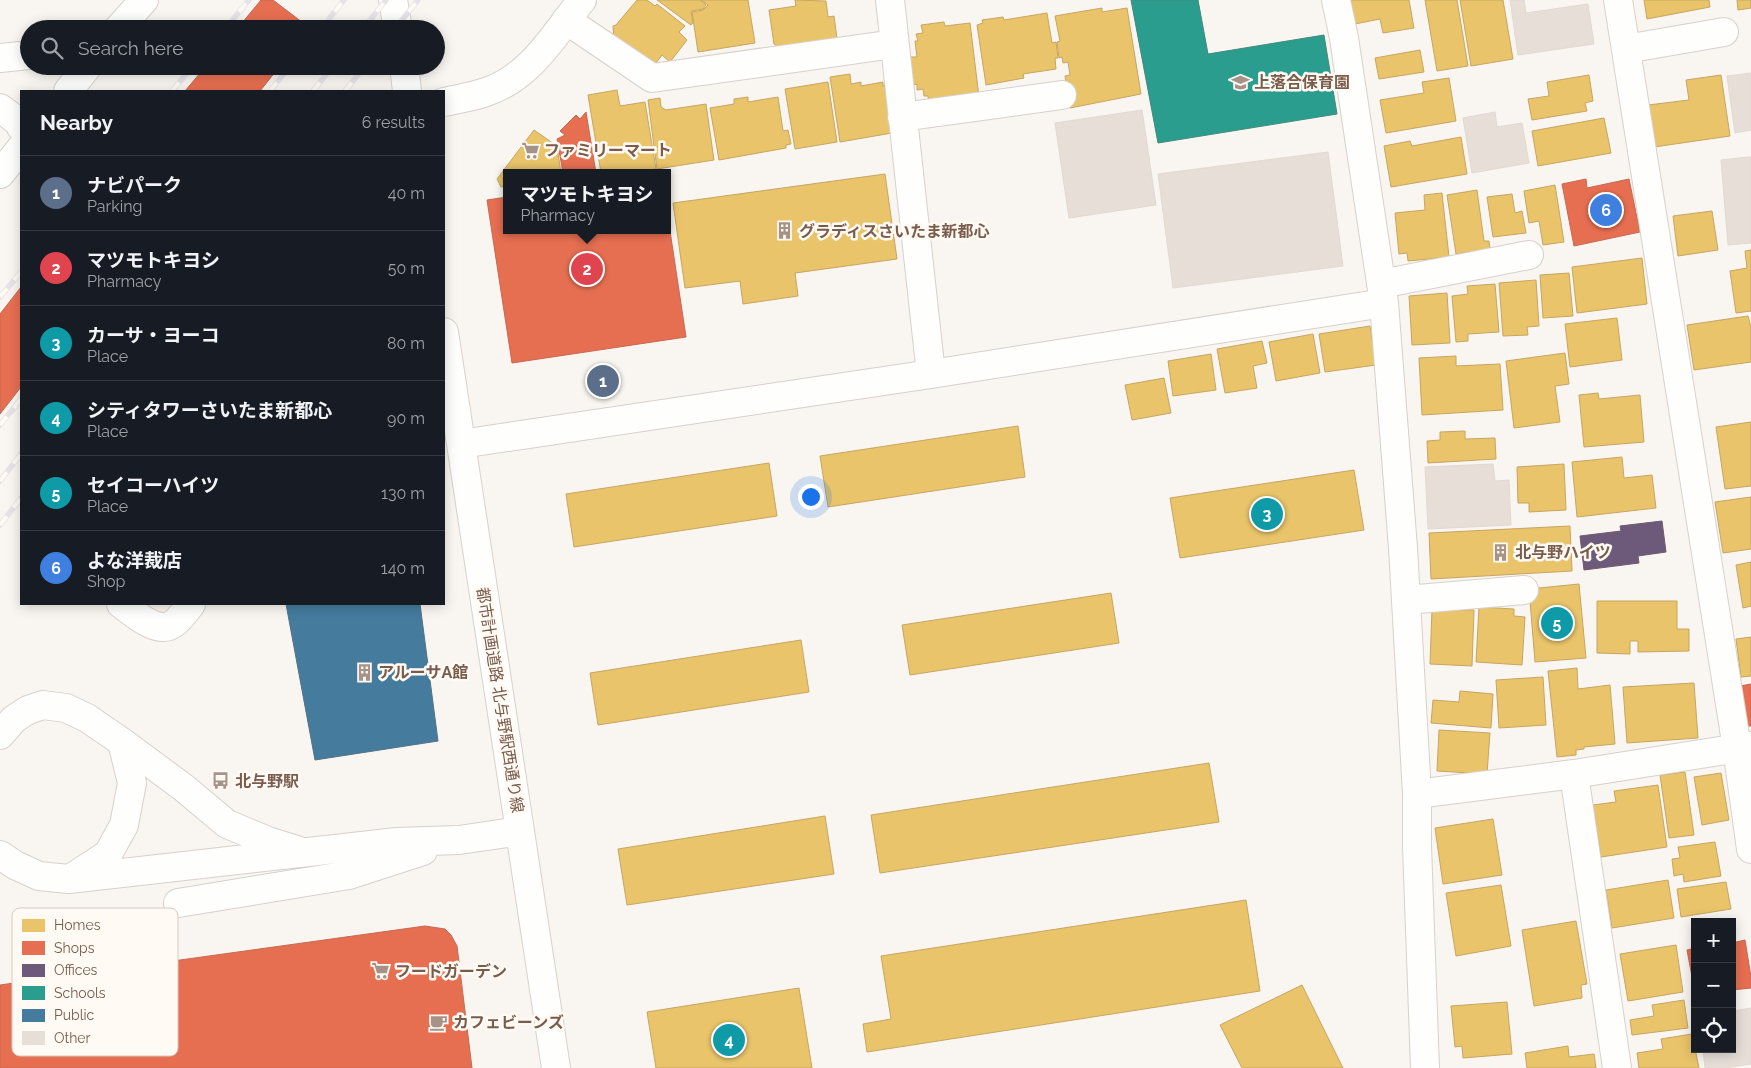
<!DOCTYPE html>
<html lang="en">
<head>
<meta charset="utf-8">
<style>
	:root { --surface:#171b24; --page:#20242c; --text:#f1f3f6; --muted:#9ea1a6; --line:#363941; --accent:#b45309 }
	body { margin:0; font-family:Raleway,"Noto Sans JP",sans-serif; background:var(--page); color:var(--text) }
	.controls { position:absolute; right:15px; bottom:15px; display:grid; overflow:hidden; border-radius:0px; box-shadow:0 2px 12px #0003 }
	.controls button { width:45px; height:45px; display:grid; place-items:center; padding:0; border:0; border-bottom:1px solid var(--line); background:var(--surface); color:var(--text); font:25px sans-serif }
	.you { position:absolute; left:810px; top:496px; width:18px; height:18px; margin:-12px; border:4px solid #fff; border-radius:50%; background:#1a73e8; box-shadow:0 0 0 8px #1a73e833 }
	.badge { display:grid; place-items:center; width:32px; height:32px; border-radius:50%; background:var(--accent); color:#fff; font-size:16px; font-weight:700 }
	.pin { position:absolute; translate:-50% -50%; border:2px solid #fff; box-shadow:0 1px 5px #0006 }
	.popup { position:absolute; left:503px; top:169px; width:168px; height:65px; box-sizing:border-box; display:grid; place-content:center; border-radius:0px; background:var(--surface); filter:drop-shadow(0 1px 4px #0005); font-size:16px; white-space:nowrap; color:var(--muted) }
	.popup b { font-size:19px; color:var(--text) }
	.popup::after { content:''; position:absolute; left:50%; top:100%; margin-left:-10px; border:10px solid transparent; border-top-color:var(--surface) }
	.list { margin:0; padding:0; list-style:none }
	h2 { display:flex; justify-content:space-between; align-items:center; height:65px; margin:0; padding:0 20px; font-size:21px }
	h2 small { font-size:16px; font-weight:400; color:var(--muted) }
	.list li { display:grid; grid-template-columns:32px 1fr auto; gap:15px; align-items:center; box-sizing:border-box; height:75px; padding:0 20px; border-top:1px solid var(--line) }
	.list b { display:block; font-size:19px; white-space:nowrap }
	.list p { margin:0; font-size:16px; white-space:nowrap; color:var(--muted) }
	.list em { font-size:16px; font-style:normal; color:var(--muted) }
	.icon { flex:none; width:28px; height:28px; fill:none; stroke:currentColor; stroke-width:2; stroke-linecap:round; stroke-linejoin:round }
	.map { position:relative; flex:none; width:1751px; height:1068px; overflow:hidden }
	.search { position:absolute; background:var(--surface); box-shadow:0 2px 12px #0003; left:20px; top:20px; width:425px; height:55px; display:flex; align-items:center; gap:12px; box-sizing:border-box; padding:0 18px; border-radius:28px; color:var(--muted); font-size:19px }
	.panel { position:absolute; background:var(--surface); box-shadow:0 2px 12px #0003; left:20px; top:90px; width:425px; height:515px; border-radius:0px }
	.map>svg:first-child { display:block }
	.homes { fill:#e9c46a; stroke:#c8a561 }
	.shops { fill:#e76f51; stroke:#c66950 }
	.offices { fill:#6d597a; stroke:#715a6c }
	.schools { fill:#2a9d8f; stroke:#428a7b }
	.public { fill:#457b9d; stroke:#557285 }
	.building { fill:#e6ded7; stroke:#e2d8d2 }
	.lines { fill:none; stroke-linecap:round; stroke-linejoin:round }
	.minor-casing { stroke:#d7d1cb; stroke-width:30 }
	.minor { stroke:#fefefd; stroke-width:28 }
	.rail-casing { stroke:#e6e3e7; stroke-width:5.5 }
	.rail { stroke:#fffaf3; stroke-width:4; stroke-dasharray:11; stroke-linecap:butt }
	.labels { text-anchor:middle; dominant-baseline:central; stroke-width:5; stroke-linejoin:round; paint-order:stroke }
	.poi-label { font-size:16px; font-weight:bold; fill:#7a5c4d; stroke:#fffaf3; text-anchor:start }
	.street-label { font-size:16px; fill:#7a5c4d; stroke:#fffaf3 }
	.key { fill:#fffaf3; stroke:#d7cbc1; stroke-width:1 }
	.key-label { font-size:14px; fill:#7a5c4d }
</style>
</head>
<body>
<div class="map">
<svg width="1751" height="1068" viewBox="0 0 1751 1068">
	<rect width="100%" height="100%" fill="#f9f5f0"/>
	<!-- homes -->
	<path class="homes" d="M637 0H647L655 6 657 4 685 26 679 32 687 40 670 62 662 55 653 67 614 39 613 26 616 25Z
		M657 0H700L706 5 703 9 691 11 693 23 691 25Z
		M701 0H748L755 43 698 52 692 12 703 10 708 5Z
		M795 0 826 1 828 17 834 16 837 39 781 49 774 44 769 10 796 6Z
		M1351 0H1409L1414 28 1383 33 1380 19 1355 24Z
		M1425 0H1457L1468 66 1437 71Z
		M1460 0H1503L1513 59 1471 66Z
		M1644 0H1709L1710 7 1647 19Z
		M1737 0H1751V8L1738 10Z
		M1102 8V12L1127 8 1141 94 1070 108 1065 76 1070 75 1068 62 1063 63 1062 57 1059 58 1057 42 1060 41 1055 16Z
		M1047 13 1052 43 1056 42 1058 58H1055L1056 69 1023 74 1024 78 986 85 977 25 983 23 982 20 1003 17 1004 20Z
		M944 22 945 26 970 23 979 97 929 103 928 96H924L923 89 917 90V84L913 85 910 57H917L915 41H918L916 34 923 33 921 25Z
		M1420 50 1424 72 1379 79 1375 58Z
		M850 74 851 84 861 82V86L883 82V86L885 85 892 133 840 142 830 77Z
		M1589 75 1593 101 1585 103 1587 111 1532 120 1528 99 1549 96 1547 82Z
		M1721 75 1730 136 1654 147 1648 105 1689 100 1686 80Z
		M1449 78 1456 121 1386 133 1380 100 1424 93 1422 82Z
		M828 82 837 142 795 149 785 89Z
		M617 90 620 106 645 102 656 169 629 173H601L588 95Z
		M748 97V102L778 97 783 131 788 130 791 144 786 145V148L719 160 710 108 734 104V99Z
		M660 98 661 107 666 110 706 104 714 160 657 169 648 100Z
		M1604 118 1611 153 1538 166 1532 131Z
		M534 130 557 146 561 173H507V186L501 187 497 179Z
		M1461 137 1467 174 1391 187 1384 146 1410 141 1412 146Z
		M885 174 897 259 795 273 798 296 743 304 740 281 685 288 673 203Z
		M1555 185 1564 242 1543 245 1539 221 1529 223 1524 191Z
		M1477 190 1484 241H1489L1490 249 1456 254 1447 195Z
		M1442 193 1449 257 1408 261 1407 253 1399 254 1395 213 1425 210 1424 195Z
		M1512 194 1515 213 1522 211 1526 233 1493 237 1487 197Z
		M1712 211 1718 250 1678 256 1673 216Z
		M1751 250V311L1736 313 1730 271 1747 268 1745 251Z
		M1642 258 1647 304 1577 313 1572 267Z
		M1569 273 1573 316 1543 318 1540 275Z
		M1536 280 1539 326 1527 327 1528 335 1503 336 1499 283Z
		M1495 284 1499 332 1468 334V341L1456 342 1452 296 1468 294 1467 286Z
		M1447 293 1450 343 1412 345 1409 296Z
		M1748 316 1751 327V362L1694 370 1687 325Z
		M1617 318 1622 360 1570 367 1565 324Z
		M1370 326 1376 365 1325 372 1319 334Z
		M1313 334 1320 373 1276 381 1269 342Z
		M1262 341 1267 363 1253 366 1257 388 1225 393 1217 349Z
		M1565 353 1569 384 1555 386 1560 422 1514 428 1506 361Z
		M1211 354 1216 390 1173 396 1168 361Z
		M1456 356V366L1500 364 1503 410 1422 415 1419 358Z
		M1164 378 1171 413 1132 420 1125 385Z
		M1598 393 1599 399 1640 395 1644 442 1584 447 1579 395Z
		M1751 422V486L1725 489 1716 427Z
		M1018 426 1025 477 828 507 820 456Z
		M1465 431V439L1495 438 1496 459 1428 463 1427 441 1440 440V432Z
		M1622 457 1624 478 1652 475 1656 508 1577 517 1572 462Z
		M769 463 777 516 574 547 566 494Z
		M1564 464 1566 510 1529 512V503H1518L1517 467Z
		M1354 470 1364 530 1180 558 1170 498Z
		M1751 497V549L1723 553 1715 502Z
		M1570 526 1572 571 1431 579 1429 533Z
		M1751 562V606L1743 608 1736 565Z
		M1579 584 1586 658 1535 662 1529 589Z
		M1111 593 1119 643 910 675 902 625Z
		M1597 601H1677V629H1689V651L1638 652V641H1630V654L1597 653Z
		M1479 607 1514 609V616L1525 617 1522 665 1476 662Z
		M1432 609 1474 610 1472 666 1430 664Z
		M1751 637V676L1741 677 1736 639Z
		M801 640 809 692 598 725 590 673Z
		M1577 668 1578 689 1610 685 1615 744 1584 747V749L1576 750V755L1557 757 1548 671Z
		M1543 677 1546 725 1499 728 1496 680Z
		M1694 683 1698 738 1627 743 1623 687Z
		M1460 691 1493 694 1491 728 1431 723 1433 700 1459 702Z
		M1439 730 1490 733 1487 774 1437 771Z
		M1209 763 1219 822 880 873 871 815Z
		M1685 772 1694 835 1669 838 1660 775Z
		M1721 773 1729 820 1702 825 1694 777Z
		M1658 785 1667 847 1601 857 1593 805 1616 802 1614 791Z
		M825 816 834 874 627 905 618 849Z
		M1493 819 1502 875 1443 884 1435 828Z
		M1715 842 1721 876 1684 882 1683 874 1674 876 1672 859 1680 858 1678 847Z
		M1668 880 1674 918 1612 928 1606 890Z
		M1726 882 1731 909 1681 917 1677 889Z
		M1501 885 1511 946 1456 956 1446 893Z
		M1246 900 1260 991 867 1052 863 1024 891 1019 881 956Z
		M1576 921 1587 984 1581 985 1582 998 1534 1006 1522 930Z
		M1676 945 1683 992 1628 1001 1620 954Z
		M1302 985 1343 1068H1242L1220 1025Z
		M799 988 812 1068H656L647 1012Z
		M1684 1000 1688 1028 1632 1035 1630 1020 1654 1016 1652 1005Z
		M1507 1002 1512 1054 1463 1058 1462 1046 1455 1047 1451 1006Z
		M1692 1034 1699 1068H1639L1637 1053 1663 1049 1661 1039Z
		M1568 1046 1569 1057 1594 1054 1596 1068H1527L1525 1053Z"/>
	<!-- shops -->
	<path class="shops" d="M261 0H273L311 29H237Z
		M206 66H280L260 91H185Z
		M586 112 596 173H563L557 139 565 135 560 131 576 115 580 119Z
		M1586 179 1587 188 1629 179 1640 232 1574 246 1562 184Z
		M507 197V230H667V211L686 337 512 363 487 200Z
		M21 287V387L0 414V314Z
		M1751 684V726H1746L1740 686Z
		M425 926 445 929 451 935 457 946 472 1068H0V985Z
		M1745 940 1751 977V988L1732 990V943Z
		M1695 948V993L1687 950Z"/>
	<!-- offices -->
	<path class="offices" d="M1662 521 1666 552 1638 556 1639 563 1584 570 1580 536 1621 531 1620 526Z"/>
	<!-- schools -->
	<path class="schools" d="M1131 0H1198L1208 54 1324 35 1337 114 1158 143Z"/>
	<!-- public -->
	<path class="public" d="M286 604H420L438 741 315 760Z"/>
	<!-- building -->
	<path class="building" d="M1510 0H1524L1526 13 1588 4 1594 44 1518 55Z
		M1751 73V130L1735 133 1727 76Z
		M1142 110 1156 205 1069 218 1055 123Z
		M1495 112 1497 127 1522 123 1529 163 1472 173 1463 118Z
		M1328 152 1343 266 1173 288 1158 174Z
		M1749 157H1751V243L1728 245 1721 160Z
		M1493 464 1495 481 1509 480 1511 525 1428 529 1425 467Z
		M1751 1008V1064L1725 1068H1705L1703 1049H1732V1011Z"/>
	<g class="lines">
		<defs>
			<path id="minor" d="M393 0 398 29
				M890 0 931 374
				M1336 0 1344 38 1384 303 1403 548 1417 794V846L1425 1068
				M1618 0 1737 748 1751 849
				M566 20 652 78 894 44
				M118 29 144 0
				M1626 49 1724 32
				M0 58 29 55
				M404 66 407 91
				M68 91 88 66
				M444 102C457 99 472 97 486 92 531 77 554 35 582 0
				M0 108 20 123 21 127
				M902 117 1062 95
				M0 174 21 148
				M1381 284 1529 255
				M444 332 556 1068
				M461 444 931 374 1384 303
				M1406 600 1524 590
				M121 604C134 613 157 635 173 624 180 619 186 611 191 604
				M0 735 14 719 28 710 43 705 66 708 87 718 122 742 184 788 227 824 268 841 297 850
				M1574 774 1617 1068
				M1417 794 1574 774 1751 746
				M0 855 15 865 39 876 69 879 397 842 459 840 520 831
				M76 875 108 854 124 825 132 783 122 742
				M178 903 349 875 423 851"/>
		</defs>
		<!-- minor casing -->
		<use href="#minor" class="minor-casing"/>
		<!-- minor -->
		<use href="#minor" class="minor"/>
		<defs>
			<path id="rail" d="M225 29 249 0
				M321 29 344 0
				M363 29 386 0
				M395 29 418 0
				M172 91 193 66
				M270 91 290 66
				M313 91 333 66
				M345 91 365 66
				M0 297 21 272
				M0 425 21 399
				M0 481 21 454
				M0 525 21 498"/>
		</defs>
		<!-- rail casing -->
		<use href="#rail" class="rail-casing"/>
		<!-- rail -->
		<use href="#rail" class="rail"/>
	</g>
	<!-- icons -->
	<defs>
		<symbol id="school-bare" viewBox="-9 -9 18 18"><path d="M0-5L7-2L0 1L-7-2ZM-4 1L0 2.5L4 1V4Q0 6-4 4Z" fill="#a69286" stroke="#fffaf3" stroke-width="2.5" paint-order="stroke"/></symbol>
		<symbol id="supermarket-bare" viewBox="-9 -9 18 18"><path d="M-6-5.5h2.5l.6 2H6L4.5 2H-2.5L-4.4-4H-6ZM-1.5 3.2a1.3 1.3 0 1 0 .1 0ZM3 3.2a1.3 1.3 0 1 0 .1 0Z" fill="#a69286" stroke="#fffaf3" stroke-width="2.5" paint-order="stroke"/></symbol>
		<symbol id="building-bare" viewBox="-9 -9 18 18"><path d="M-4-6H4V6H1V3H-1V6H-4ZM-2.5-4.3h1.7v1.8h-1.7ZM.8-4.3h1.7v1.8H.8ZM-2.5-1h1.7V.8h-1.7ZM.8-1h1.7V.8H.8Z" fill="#a69286" stroke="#fffaf3" stroke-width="2.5" paint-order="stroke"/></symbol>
		<symbol id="bus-bare" viewBox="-9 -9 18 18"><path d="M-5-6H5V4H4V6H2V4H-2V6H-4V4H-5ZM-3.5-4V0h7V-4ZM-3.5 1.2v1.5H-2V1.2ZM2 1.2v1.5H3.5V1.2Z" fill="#a69286" stroke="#fffaf3" stroke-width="2.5" paint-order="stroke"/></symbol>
		<symbol id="cafe-bare" viewBox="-9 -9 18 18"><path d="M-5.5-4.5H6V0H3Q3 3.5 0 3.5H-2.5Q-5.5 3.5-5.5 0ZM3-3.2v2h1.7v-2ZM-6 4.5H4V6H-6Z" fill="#a69286" stroke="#fffaf3" stroke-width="2.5" paint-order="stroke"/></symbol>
	</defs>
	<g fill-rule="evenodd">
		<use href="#school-bare" x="1228" y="70" width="25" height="25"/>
		<use href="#supermarket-bare" x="518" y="138" width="25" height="25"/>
		<use href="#building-bare" x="772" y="218" width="25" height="25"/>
		<use href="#building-bare" x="1488" y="540" width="25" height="25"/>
		<use href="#building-bare" x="352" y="660" width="25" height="25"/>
		<use href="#bus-bare" x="208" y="768" width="25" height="25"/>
		<use href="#supermarket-bare" x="368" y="958" width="25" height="25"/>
		<use href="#cafe-bare" x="426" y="1010" width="25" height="25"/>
	</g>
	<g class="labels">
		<!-- poi labels -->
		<g class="poi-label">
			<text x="1254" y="82">上落合保育園</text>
			<text x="544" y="150">ファミリーマート</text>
			<text x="799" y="231">グラディスさいたま新都心</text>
			<text x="1515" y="552">北与野ハイツ</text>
			<text x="378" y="672">アルーサA館</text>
			<text x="235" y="781">北与野駅</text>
			<text x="395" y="971">フードガーデン</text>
			<text x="453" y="1022">カフェビーンズ</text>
		</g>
		<!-- street labels -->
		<g class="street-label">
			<text transform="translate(500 700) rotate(81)">都市計画道路 北与野駅西通り線</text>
		</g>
	</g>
	<!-- legend -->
	<rect x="12" y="908" width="166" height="148" rx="8" class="key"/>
	<rect x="22" y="919" width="23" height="13" fill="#e9c46a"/>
	<rect x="22" y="941" width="23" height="14" fill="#e76f51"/>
	<rect x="22" y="964" width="23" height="13" fill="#6d597a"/>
	<rect x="22" y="986" width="23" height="14" fill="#2a9d8f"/>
	<rect x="22" y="1009" width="23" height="13" fill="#457b9d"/>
	<rect x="22" y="1031" width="23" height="14" fill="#e6ded7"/>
	<g class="key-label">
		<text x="54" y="930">Homes</text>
		<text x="54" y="953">Shops</text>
		<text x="54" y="975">Offices</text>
		<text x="54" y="998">Schools</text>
		<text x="54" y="1020">Public</text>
		<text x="54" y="1043">Other</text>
	</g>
</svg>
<div class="controls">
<button>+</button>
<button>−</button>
<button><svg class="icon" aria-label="locate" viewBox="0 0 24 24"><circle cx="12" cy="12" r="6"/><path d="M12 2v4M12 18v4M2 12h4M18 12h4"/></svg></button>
</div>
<div class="you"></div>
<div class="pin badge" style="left:603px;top:381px;background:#5c6f8a">1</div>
<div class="pin badge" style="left:587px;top:269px;background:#e0444e">2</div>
<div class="popup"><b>マツモトキヨシ</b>Pharmacy</div>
<div class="pin badge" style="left:1267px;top:514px;background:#0f9aa8">3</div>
<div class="pin badge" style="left:729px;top:1040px;background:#0f9aa8">4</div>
<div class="pin badge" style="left:1557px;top:623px;background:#0f9aa8">5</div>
<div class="pin badge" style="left:1606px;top:210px;background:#3f7fe0">6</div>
<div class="search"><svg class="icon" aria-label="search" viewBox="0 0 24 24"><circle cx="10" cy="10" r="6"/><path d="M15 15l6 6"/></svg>Search here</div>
<section class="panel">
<h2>Nearby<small>6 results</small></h2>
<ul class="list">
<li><span class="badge" style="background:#5c6f8a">1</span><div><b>ナビパーク</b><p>Parking</p></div><em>40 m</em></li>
<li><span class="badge" style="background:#e0444e">2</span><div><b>マツモトキヨシ</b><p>Pharmacy</p></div><em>50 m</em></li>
<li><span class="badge" style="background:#0f9aa8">3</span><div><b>カーサ・ヨーコ</b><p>Place</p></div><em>80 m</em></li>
<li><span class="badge" style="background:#0f9aa8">4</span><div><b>シティタワーさいたま新都心</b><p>Place</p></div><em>90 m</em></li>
<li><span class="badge" style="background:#0f9aa8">5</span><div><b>セイコーハイツ</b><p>Place</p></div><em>130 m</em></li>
<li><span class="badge" style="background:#3f7fe0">6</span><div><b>よな洋裁店</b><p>Shop</p></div><em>140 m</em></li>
</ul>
</section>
</div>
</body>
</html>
